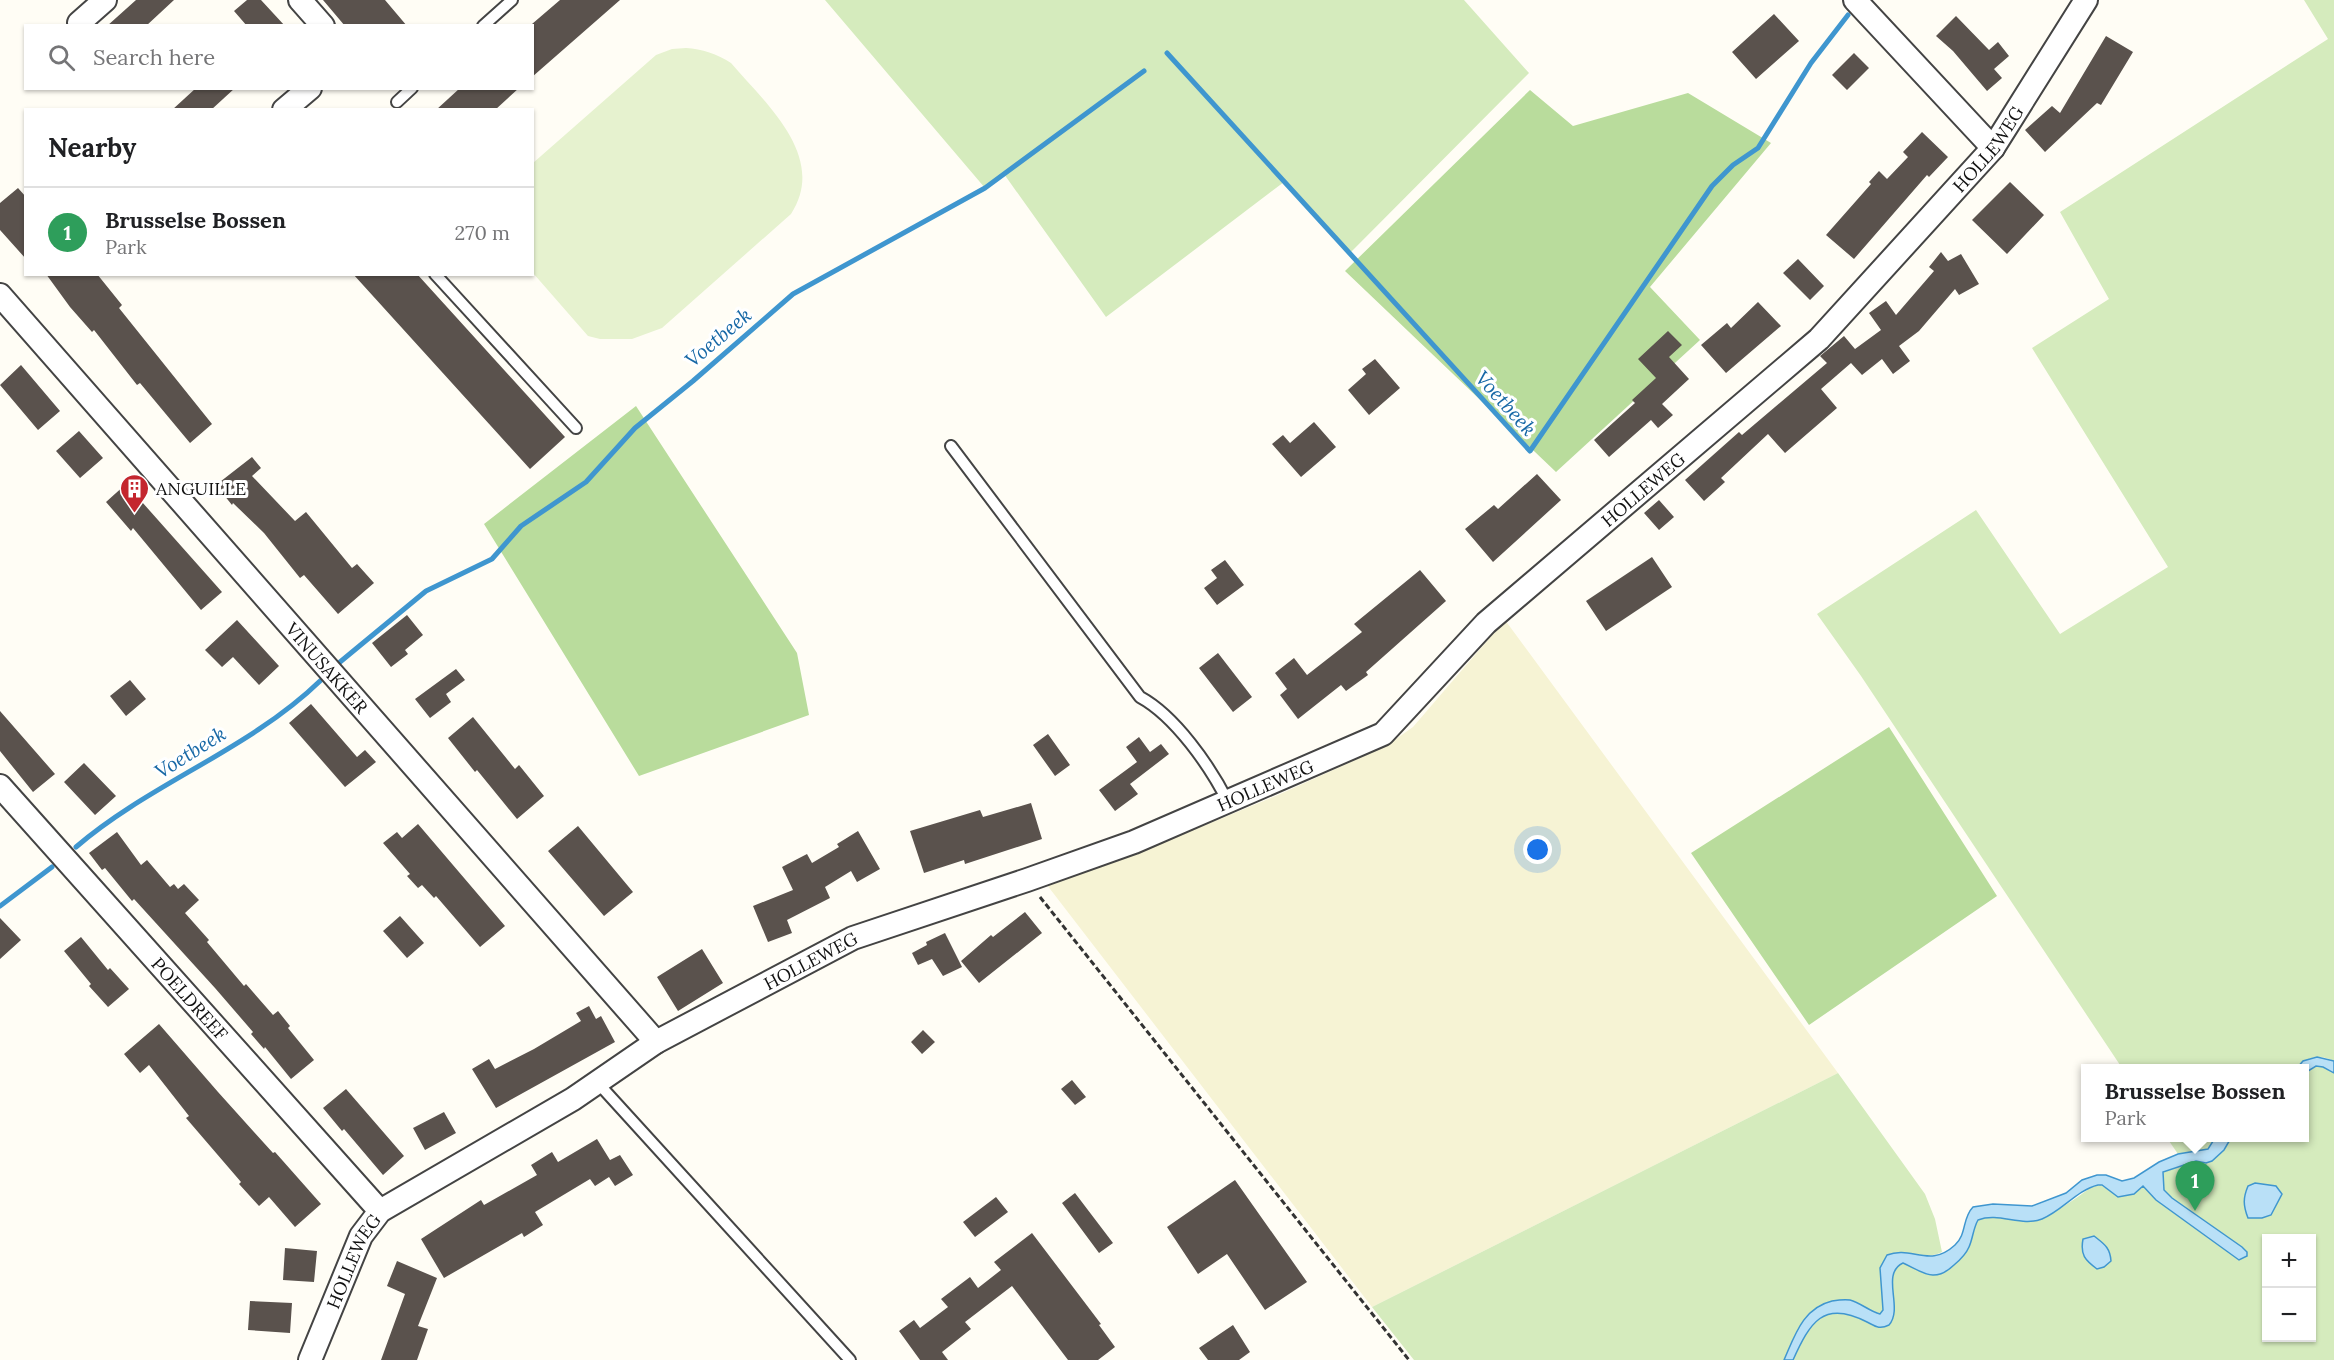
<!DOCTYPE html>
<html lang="en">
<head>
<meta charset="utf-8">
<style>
	:root { --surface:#fff; --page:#f2f2f2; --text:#202124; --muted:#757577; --line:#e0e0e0; --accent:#db2777 }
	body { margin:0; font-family:Lora,serif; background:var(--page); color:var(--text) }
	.controls { position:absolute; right:18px; bottom:18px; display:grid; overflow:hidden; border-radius:0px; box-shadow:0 2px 4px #0004 }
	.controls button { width:54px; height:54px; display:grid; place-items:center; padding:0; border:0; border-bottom:2px solid var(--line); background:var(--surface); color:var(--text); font:30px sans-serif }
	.you { position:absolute; left:1538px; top:850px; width:21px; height:21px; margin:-15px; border:4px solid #fff; border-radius:50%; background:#1a73e8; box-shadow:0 0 0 9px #1a73e833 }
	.badge { display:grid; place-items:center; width:39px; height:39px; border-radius:50%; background:var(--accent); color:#fff; font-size:20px; font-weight:700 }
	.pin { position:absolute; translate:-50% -50px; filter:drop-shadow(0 2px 3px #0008) }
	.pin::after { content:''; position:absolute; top:32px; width:21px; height:18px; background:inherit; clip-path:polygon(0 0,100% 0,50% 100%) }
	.popup { position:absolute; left:2081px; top:1064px; width:228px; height:78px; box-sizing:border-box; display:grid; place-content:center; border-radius:0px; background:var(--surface); filter:drop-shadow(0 2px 4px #0005); font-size:20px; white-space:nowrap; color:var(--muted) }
	.popup b { font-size:22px; color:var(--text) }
	.popup::after { content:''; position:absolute; left:50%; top:100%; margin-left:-12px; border:12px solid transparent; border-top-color:var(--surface) }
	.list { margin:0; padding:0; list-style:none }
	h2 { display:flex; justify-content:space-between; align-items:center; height:78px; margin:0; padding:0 24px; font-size:26px }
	h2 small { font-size:20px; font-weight:400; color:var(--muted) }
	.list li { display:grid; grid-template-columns:39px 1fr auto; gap:18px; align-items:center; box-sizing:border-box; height:90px; padding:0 24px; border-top:2px solid var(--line) }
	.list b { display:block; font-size:22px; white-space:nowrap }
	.list p { margin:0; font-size:20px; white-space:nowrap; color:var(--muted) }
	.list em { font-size:20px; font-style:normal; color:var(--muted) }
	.icon { flex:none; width:33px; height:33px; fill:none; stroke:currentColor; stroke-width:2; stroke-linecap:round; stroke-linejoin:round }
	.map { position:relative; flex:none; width:2334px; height:1360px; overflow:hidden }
	.search { position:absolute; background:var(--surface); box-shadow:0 2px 4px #0004; left:24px; top:24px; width:510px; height:66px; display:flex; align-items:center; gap:15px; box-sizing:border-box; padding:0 21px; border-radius:0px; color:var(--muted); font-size:22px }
	.panel { position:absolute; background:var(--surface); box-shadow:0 2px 4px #0004; left:24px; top:108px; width:510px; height:168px; border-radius:0px }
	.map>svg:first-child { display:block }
	.farmland { fill:#f6f3d4 }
	.green { fill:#d5ebbd; fill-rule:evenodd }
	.forest { fill:#b9dc9c }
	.pitch { fill:#e6f2cf }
	.water { fill:#b9e0f7; stroke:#3f96cf; stroke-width:1.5 }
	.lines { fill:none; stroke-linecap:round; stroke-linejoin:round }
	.stream { stroke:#3f96cf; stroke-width:5 }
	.building { fill:#5a524d }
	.lane-casing { stroke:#444; stroke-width:14 }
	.street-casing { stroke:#444; stroke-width:26 }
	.path { stroke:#333; stroke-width:3; stroke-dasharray:6 3; stroke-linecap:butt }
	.lane { stroke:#fff; stroke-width:10 }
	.street { stroke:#fff; stroke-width:22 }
	.labels { text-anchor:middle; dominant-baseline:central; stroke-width:6; stroke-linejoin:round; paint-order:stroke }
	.street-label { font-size:18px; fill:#111; stroke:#fff }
	.poi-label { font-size:18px; fill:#111; stroke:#fff; text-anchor:start }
	.water-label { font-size:20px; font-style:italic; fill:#1768a6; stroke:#fff }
</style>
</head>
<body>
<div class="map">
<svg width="2334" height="1360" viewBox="0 0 2334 1360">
	<rect width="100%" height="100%" fill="#fffdf5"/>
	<!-- farmland -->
	<path class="farmland" d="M1505 620 1838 1073 1372 1307 1047 885 1118 861 1278 795 1386 746 1413 727Z"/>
	<!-- green -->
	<path class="green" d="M825 0H1464L1529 73 1351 252 1284 182 1106 317 1004 174 985 188Z
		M2304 0H2334V1061C2319 1054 2308 1056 2297 1068H2122L1861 676 1817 614 1976 510 2060 634 2168 567 2032 348 2109 299 2060 212 2328 39Z
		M2316 1066 2323 1067 2334 1073V1360H1793C1810 1323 1822 1299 1867 1322 1875 1326 1879 1328 1889 1325 1904 1307 1880 1274 1903 1263 1926 1273 1935 1284 1957 1262 1963 1257 1968 1251 1970 1243 1973 1234 1973 1224 1981 1218 1999 1216 2015 1222 2032 1221 2048 1219 2079 1196 2093 1186L2101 1185 2105 1188 2143 1186 2162 1172 2173 1168 2196 1161H2212L2224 1150 2231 1138H2304V1080L2308 1072ZM2266 1238H2312V1338H2266Z
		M1838 1073 1925 1194 1935 1219 1942 1252C1922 1262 1907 1247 1887 1255L1883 1310 1880 1314 1861 1305 1809 1313 1796 1332 1784 1360H1414L1372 1307Z
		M2167 1138H2215L2209 1149 2178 1154Z"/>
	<!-- forest -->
	<path class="forest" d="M1530 90 1573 126 1688 93 1771 143 1650 287 1700 340 1556 472 1345 271Z
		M636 406 797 653 809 715 639 776 484 524Z
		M1889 727 1997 896 1809 1025 1691 853Z"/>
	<!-- pitch -->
	<path class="pitch" d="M686 48C702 49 717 54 731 63 766 104 828 157 791 214L662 328 632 339H600L588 336 533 273V163L656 55 672 49Z"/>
	<!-- water -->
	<path class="water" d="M2317 1057 2334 1061V1073L2323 1067 2316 1066 2308 1071 2305 1080 2304 1068H2297L2303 1061Z
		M2215 1138H2231L2224 1150 2212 1161 2206 1163 2196 1161 2163 1172 2164 1190 2172 1198 2242 1247 2247 1252V1256L2239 1260 2156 1200 2143 1186 2134 1194 2118 1197 2102 1185H2098C2077 1190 2062 1211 2042 1219 2021 1227 1999 1212 1978 1220 1973 1229 1973 1238 1969 1247 1966 1254 1960 1260 1954 1265 1934 1284 1923 1272 1903 1263 1880 1274 1904 1308 1889 1325 1879 1330 1875 1326 1867 1322 1823 1299 1810 1323 1793 1360H1784C1795 1335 1803 1308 1832 1301 1838 1300 1844 1299 1850 1300 1861 1303 1869 1311 1880 1314L1883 1310 1880 1268 1887 1255C1912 1245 1929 1269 1955 1245 1967 1234 1962 1218 1973 1207L1993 1204 2032 1206 2066 1193 2082 1180 2097 1175H2106L2122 1181 2134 1178 2159 1162 2178 1154 2208 1149Z
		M2255 1183 2276 1186 2282 1194 2271 1215 2262 1218H2248C2243 1205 2243 1198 2248 1186Z
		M2094 1236C2104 1244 2110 1247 2111 1261L2104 1267 2097 1269C2085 1260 2080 1255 2083 1239Z"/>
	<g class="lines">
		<!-- stream -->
		<path class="stream" d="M1167 53 1530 451 1712 186 1733 165 1758 148 1811 63 1848 15
			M340 662 426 591 492 559 521 526 586 482 635 428 693 381 793 294 985 188 1144 71
			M76 847C149 784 250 749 320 681
			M0 906 52 867"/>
	</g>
	<!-- building -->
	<path class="building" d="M136 0H174L146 26H107Z
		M247 0H261L285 26H247L234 11Z
		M323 0H385L407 26H345Z
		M560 0H620L532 77V24Z
		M1774 14 1799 41 1756 79 1732 52Z
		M1956 16 1989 50 1998 42 2009 56 1994 69 2002 78 1987 91 1953 51 1936 36Z
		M2106 36 2133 52 2101 105 2097 103 2045 152 2025 130 2052 106 2060 113Z
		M1854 53 1869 68 1847 90 1832 75Z
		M196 88H235L211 110H172Z
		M460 88H519L495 110H436Z
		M1922 132 1948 157 1929 177 1927 175 1854 259 1826 235 1871 184 1869 182 1879 171 1887 179 1908 157 1903 152Z
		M2010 182 2044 215 2007 254 1972 220Z
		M18 188 26 197V259L0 230V203Z
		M1941 252 1948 261 1961 254 1979 284 1959 295 1955 289 1919 331 1899 346 1910 361 1893 374 1882 359 1862 375 1851 363 1821 389 1837 408 1785 453 1768 434 1721 478 1725 482 1704 501 1685 480 1739 432 1742 435 1827 363 1820 356 1844 336 1855 349 1881 330 1869 313 1886 301 1896 315 1934 271 1929 267Z
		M1798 259 1824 286 1810 300 1783 273Z
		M46 274H97L122 305 119 308 212 424 190 443 140 383 137 385 94 330 92 332 70 307Z
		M353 274H417L565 437 530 469Z
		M1758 302 1781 326 1726 373 1701 345 1727 323 1731 328Z
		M1668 331 1682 345 1669 357 1689 379 1662 404 1673 415 1658 428 1651 420 1609 457 1594 440 1635 403 1632 400 1656 378 1638 359Z
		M1375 359 1400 388 1369 415 1348 390 1366 374 1362 369Z
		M21 365 60 411 38 430 0 385Z
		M1314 422 1336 447 1301 477 1272 444 1283 435 1290 443Z
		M79 431 103 458 80 478 56 451Z
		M252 457 261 468 252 476 295 521 306 512 352 568 357 564 374 583 338 614 304 575 300 578 264 533 233 503 232 505 216 485Z
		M1537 474 1561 500 1493 562 1465 529 1494 505 1498 509Z
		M126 484 222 592 201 610 133 528 131 531 106 502Z
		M1659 500 1674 517 1659 530 1644 513Z
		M1652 557 1672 587 1606 631 1586 601Z
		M1225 560 1244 585 1217 605 1204 588 1217 578 1211 570Z
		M1420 570 1446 601 1366 672 1368 675 1346 691 1341 685 1298 719 1280 695 1287 689 1275 673 1294 658 1307 675 1362 632 1354 624Z
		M407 615 423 635 405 650 408 654 391 667 372 643Z
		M237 620 279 666 259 685 233 657 222 667 205 650Z
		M1218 653 1252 697 1233 712 1199 668Z
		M456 669 465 680 446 694 451 702 430 718 415 699Z
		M130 680 146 699 126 716 110 696Z
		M311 704 357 757 365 750 376 762 345 787 289 723Z
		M0 711 55 774 33 792 0 751Z
		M473 717 515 769 519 765 544 796 517 819 477 770 475 772 448 738Z
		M1048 734 1070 765 1055 776 1033 745Z
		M1139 737 1150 752 1161 744 1169 754 1130 784 1138 794 1115 811 1099 790 1137 762 1126 747Z
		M84 763 116 796 95 815 64 782Z
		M1031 803 1042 839 965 864 964 860 924 873 910 831 980 810 983 817Z
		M418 824 505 926 480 947 436 896 434 898 422 885 418 888 407 876 410 874 383 843 397 832 402 838Z
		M578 826 633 892 604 916 548 851Z
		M858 831 880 869 857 882 851 871 825 887 830 898 787 920 792 933 768 942 753 906 793 890 782 867 807 854 812 863 839 847 837 844Z
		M117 832 141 865 147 860 170 887 174 884 178 889 184 884 199 900 185 913 209 940 207 942 244 986 246 984 273 1015 278 1011 290 1026 288 1028 314 1060 291 1079 265 1047 264 1049 251 1034 253 1032 215 988 134 899 132 901 105 868 102 870 89 853Z
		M1025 912 1042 933 979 983 961 961 991 935 993 937Z
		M400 916 424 943 407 958 383 931Z
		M0 918 21 940 0 959Z
		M945 933 962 967 943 976 932 959 918 965 912 953 927 945 926 942Z
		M81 937 108 970 110 968 129 989 108 1007 89 986 91 984 64 951Z
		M702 949 723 983 678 1011 657 977Z
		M589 1006 596 1019 601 1016 615 1042 496 1108 472 1069 489 1059 495 1069 534 1049 581 1021 576 1013Z
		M159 1024 218 1092 273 1153 275 1152 321 1204 295 1227 269 1197 259 1206 239 1184 241 1182 186 1118 189 1116 149 1065 140 1073 124 1054Z
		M923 1030 935 1042 922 1054 911 1042Z
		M1072 1080 1086 1097 1075 1105 1061 1089Z
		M346 1089 404 1156 383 1175 344 1129 342 1131 323 1108Z
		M444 1112 456 1133 425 1150 413 1128Z
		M597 1139 610 1160 620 1155 633 1175 615 1186 609 1177 595 1186 590 1179 535 1212 543 1225 524 1237 522 1233 444 1278 421 1239 481 1200 484 1205 537 1175 531 1165 552 1152 558 1162Z
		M1235 1180 1307 1282 1265 1310 1227 1254 1198 1274 1167 1227Z
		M1075 1193 1113 1243 1099 1253 1062 1203Z
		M996 1197 1008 1212 975 1237 963 1222Z
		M1032 1233 1101 1324 1099 1325 1115 1347 1098 1360H1068L1012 1286 965 1322 971 1329 942 1352 948 1360H920L899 1331 914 1320 920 1328 948 1307 941 1299 970 1277 978 1288 1001 1270 994 1262Z
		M285 1248 317 1251 314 1282 283 1280Z
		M397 1261 437 1278 418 1326 428 1329 417 1360H381L405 1294 387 1286Z
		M250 1301 292 1303 290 1333 248 1330Z
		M1233 1325 1250 1352 1239 1360H1208L1199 1348Z"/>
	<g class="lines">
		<defs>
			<path id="lane" d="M483 26 512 0
				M397 102 412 88
				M435 274 576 428
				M951 446 1140 697C1175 716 1210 766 1228 802
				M597 1082 850 1360"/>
			<g id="street">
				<path d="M300 0 323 26"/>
				<path d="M1855 0 1993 148"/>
				<path d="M79 23 105 0"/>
				<path d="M284 110 310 88"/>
				<path id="s1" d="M0 295 656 1042"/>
				<path id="s2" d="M0 786 380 1211"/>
				<path id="s3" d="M310 1360 361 1236 380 1211 573 1099 656 1042 853 938 1027 880 1134 842 1383 734 1486 623 1819 339 1993 148 2086 0"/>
			</g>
		</defs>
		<!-- lane casing -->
		<use href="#lane" class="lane-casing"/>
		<!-- street casing -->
		<use href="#street" class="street-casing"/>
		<!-- path -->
		<path class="path" d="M1040 897 1409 1360"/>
		<!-- lane -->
		<use href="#lane" class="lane"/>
		<!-- street -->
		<use href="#street" class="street"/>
	</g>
	<!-- icons -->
	<defs>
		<symbol id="building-pin" viewBox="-11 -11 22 30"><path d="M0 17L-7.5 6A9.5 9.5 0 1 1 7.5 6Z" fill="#c4262e" stroke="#fff"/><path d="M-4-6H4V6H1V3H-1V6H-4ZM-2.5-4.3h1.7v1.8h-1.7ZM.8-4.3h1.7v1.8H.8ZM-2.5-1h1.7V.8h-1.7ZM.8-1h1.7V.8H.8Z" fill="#fff"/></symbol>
	</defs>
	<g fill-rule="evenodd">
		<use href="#building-pin" x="118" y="472" width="33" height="45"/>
	</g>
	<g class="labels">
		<!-- street labels -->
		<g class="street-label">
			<text stroke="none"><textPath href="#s3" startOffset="2124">HOLLEWEG</textPath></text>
			<text stroke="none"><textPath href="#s3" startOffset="1638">HOLLEWEG</textPath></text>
			<text stroke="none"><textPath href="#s1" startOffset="496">VINUSAKKER</textPath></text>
			<text stroke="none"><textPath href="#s3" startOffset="1152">HOLLEWEG</textPath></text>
			<text stroke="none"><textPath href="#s3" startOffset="664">HOLLEWEG</textPath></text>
			<text stroke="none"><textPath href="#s2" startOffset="285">POELDREEF</textPath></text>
			<text stroke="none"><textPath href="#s3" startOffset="108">HOLLEWEG</textPath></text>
		</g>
		<!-- poi labels -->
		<g class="poi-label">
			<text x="156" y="488">ANGUILLE</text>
		</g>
		<!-- water labels -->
		<g class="water-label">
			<text transform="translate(718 337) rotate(-40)">Voetbeek</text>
			<text transform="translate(1506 403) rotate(48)">Voetbeek</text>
			<text transform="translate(190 752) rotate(-32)">Voetbeek</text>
		</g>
	</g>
</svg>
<div class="controls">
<button>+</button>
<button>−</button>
</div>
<div class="you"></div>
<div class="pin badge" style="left:2195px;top:1211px;background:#2e9e5b">1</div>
<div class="popup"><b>Brusselse Bossen</b>Park</div>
<div class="search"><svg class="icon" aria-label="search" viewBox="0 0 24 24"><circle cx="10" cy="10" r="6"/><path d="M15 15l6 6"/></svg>Search here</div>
<section class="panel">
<h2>Nearby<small></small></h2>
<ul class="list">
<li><span class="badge" style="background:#2e9e5b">1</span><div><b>Brusselse Bossen</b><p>Park</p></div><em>270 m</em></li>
</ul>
</section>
</div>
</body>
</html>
